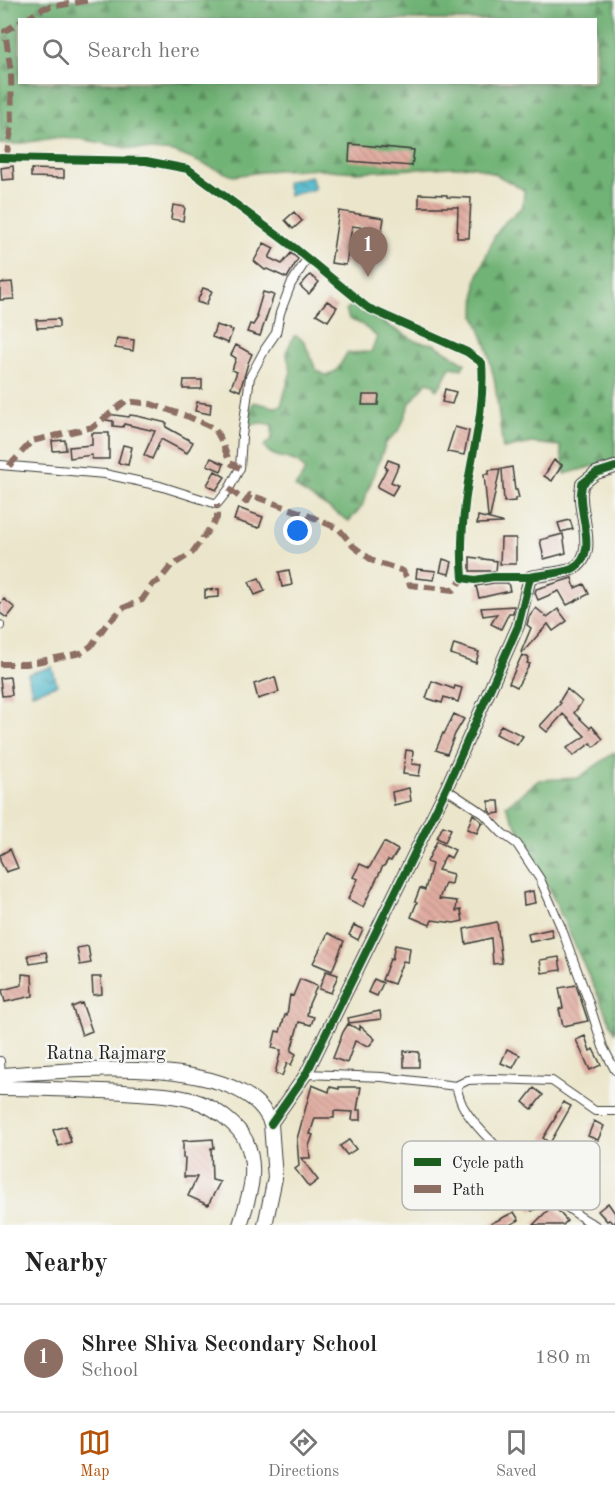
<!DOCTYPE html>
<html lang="en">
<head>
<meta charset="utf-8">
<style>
	:root { --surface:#fff; --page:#f6f6f6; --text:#222; --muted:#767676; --line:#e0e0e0; --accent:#b45309 }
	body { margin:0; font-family:"Old Standard TT",serif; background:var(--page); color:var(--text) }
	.you { position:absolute; left:298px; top:531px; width:21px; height:21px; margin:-15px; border:4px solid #fff; border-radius:50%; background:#1a73e8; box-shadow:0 0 0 9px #1a73e833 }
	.badge { display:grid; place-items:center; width:39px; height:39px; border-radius:50%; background:var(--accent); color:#fff; font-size:20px; font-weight:700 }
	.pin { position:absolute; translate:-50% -50px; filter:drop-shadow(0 2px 3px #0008) }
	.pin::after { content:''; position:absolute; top:32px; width:21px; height:18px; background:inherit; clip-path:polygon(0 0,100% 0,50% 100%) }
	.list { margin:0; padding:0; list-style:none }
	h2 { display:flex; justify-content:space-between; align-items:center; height:78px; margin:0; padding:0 24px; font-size:26px }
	h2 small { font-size:20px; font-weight:400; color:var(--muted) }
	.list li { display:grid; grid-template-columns:39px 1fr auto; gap:18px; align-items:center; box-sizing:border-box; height:108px; padding:0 24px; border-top:2px solid var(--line) }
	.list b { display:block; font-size:22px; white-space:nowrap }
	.list p { margin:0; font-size:20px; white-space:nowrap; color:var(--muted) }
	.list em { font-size:20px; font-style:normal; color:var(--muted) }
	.icon { flex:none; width:33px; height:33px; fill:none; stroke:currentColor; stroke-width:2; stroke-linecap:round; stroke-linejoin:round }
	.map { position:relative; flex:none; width:615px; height:1225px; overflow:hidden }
	.search { position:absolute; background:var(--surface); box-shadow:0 3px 15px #0003; left:18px; right:18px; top:18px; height:66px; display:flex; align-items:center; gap:15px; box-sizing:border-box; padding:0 21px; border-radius:0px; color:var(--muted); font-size:22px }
	.sheet { height:186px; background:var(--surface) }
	nav { display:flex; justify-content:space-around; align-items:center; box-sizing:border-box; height:84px; border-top:2px solid var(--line); background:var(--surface); font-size:16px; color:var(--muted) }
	nav a { display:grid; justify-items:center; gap:3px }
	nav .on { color:var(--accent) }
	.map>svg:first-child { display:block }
	.forest { fill:url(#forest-firs); stroke:#466849; stroke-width:1.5; fill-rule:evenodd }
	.water { fill:url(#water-ripples); stroke:#346a73; stroke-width:1.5 }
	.building { fill:url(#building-back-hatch) }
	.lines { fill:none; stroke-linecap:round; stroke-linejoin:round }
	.street-casing { stroke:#3b3a36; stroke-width:10 }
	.secondary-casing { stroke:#3b3a36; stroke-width:14 }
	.primary-casing { stroke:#3b3a36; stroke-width:16 }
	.street { stroke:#fff; stroke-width:8 }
	.secondary { stroke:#fff; stroke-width:12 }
	.primary { stroke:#fff; stroke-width:14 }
	.quiet { stroke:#8d6e63; stroke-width:6; stroke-dasharray:12 6; stroke-linecap:butt }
	.cycleway-casing { stroke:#f6f6f2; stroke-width:11 }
	.cycleway { stroke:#1b5e20; stroke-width:8 }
	.labels { text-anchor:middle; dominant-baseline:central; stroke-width:5; stroke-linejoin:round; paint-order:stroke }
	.street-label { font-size:18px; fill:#1c1c1c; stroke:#f6f6f2 }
	.key { fill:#f6f6f2; stroke:#b5b5b2; stroke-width:1.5 }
	.key-label { font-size:16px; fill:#1c1c1c }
</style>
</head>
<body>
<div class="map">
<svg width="615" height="1225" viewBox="0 0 615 1225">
	<defs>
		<pattern id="forest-firs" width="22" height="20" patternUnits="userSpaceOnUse" patternTransform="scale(1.5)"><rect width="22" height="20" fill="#71b376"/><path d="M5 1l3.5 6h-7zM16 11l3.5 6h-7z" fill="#5c9160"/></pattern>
		<pattern id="water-ripples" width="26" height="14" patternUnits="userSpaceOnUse" patternTransform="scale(1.5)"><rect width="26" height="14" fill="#4db7ca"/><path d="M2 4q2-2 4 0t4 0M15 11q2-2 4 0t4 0" fill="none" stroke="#3f94a3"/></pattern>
		<pattern id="building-back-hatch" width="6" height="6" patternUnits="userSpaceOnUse" patternTransform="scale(1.5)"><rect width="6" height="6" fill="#e0aca0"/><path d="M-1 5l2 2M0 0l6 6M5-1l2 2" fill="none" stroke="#c09389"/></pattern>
	</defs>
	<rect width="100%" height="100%" fill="#f6f6f2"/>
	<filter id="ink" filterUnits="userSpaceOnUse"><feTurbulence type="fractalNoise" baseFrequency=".0167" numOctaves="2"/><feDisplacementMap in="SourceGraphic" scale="12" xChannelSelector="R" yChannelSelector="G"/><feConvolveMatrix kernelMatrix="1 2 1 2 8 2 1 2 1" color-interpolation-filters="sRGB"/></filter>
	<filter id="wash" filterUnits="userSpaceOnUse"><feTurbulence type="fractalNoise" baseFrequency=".008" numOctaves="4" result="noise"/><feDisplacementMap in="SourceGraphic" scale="24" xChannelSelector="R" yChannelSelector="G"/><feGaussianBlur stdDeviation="1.35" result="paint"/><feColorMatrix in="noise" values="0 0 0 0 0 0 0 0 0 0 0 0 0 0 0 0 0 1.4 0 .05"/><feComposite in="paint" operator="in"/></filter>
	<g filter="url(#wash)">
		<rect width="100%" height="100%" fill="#ebe6cb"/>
		<!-- forest -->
		<path class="forest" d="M0 0H615V460L565 474 560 446 532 443 503 449 495 383 486 344 475 316 476 280 494 237 505 222 523 206 524 190 495 174 473 166 356 172 315 169 276 170 233 176 174 152 127 148 81 139 53 138 18 144H0ZM20 20H596V82H20Z
			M352 305 416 341 434 344 465 363 462 369 451 367C443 375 446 382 436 390L434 384 427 382 410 403 400 429 386 443 362 506 349 521 295 487 302 477 305 470C302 467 300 464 297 462 285 456 272 459 264 446L272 438V425L264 423 250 424C247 418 250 407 254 402L274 407 281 406 291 371 286 352 294 336H297L304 341 316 370 327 376 337 370 347 353 371 352 377 337 361 324 349 319 346 310Z
			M615 752V1033L550 891 506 806 539 780 578 778Z"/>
		<!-- water -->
		<path class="water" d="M311 176 315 189 289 195 286 182Z
			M52 667 57 685 32 693 28 674Z"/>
		<g id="blocks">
			<!-- building -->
			<path class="building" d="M350 144 414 150 412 166 349 161Z
				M13 166 14 179 2 180 1 168Z
				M31 169 64 170V178L31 177Z
				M419 194 447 195V197L471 198 469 238H457L458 207H419Z
				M173 205 185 207 183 221 171 219Z
				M339 211 384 218 382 230 352 226 346 265 331 263Z
				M294 212 302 221 293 229 285 220Z
				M264 243 274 248 269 258 282 264 291 253 298 259 287 278 267 269 265 270 254 261Z
				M310 275 319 282 309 294 300 286Z
				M12 282 14 299 0 300V283Z
				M203 288 212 291 206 305 197 302Z
				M263 292 274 295 260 336 247 332 250 324 253 325 258 317 256 316Z
				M327 301 337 307 328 321 316 314Z
				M59 319V327L37 328 36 320Z
				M216 325 233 330 228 343 212 337Z
				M117 338 134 340 133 351 115 348Z
				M236 345 252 354 248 363 240 391 231 387 237 372 232 370 236 358 231 355Z
				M184 380H202V389H183Z
				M445 389 456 392 452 404 442 402Z
				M363 395H379L378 405H362Z
				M197 402 211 404 210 414 195 411Z
				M107 414 129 417 130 415 137 416 167 423 166 427 193 442 187 453 161 439 152 459 144 455 155 431 124 424 123 427 113 426V421L106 420Z
				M455 427 469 431 464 455 447 452Z
				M92 433H109V459H92V455L70 458 69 447 92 445Z
				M65 440 66 450 53 451 52 441Z
				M123 445 132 447 128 465 118 463Z
				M211 458 224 464 221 471 207 465Z
				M388 460 399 464 391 482 398 485 392 495 377 487 387 468 385 467Z
				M554 460 562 465 552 481 544 476Z
				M512 467 515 490H517L519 498H515V501L504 502 502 469Z
				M500 469 490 517H488L484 474H489V470Z
				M215 471 225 477 216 490 207 485Z
				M238 508 263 517 259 528 234 520Z
				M478 516 502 522V523L477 524Z
				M570 520 573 529 561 532 558 523Z
				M563 534 566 553 544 559 540 540Z
				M501 538H516V564H500Z
				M470 557 497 561 496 571H470Z
				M443 559 452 562 449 574 440 572Z
				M417 569 436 571 434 580 416 578Z
				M289 570 292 585 282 587 279 572Z
				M259 578 265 591 255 595 249 582Z
				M572 578 575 588 584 584 589 594 567 605 559 591 538 600 535 593 536 589Z
				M494 583H508L510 591 479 598 476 586Z
				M219 589V597L205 598V590Z
				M4 599 15 608 7 618 0 613V604Z
				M514 606 513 613H509L501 629 491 624 497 614 483 616 481 608Z
				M536 608 547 617 558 609 567 621 553 631 548 624 522 653 521 652 531 628 527 625 529 617Z
				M454 644 479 652 476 663 451 654Z
				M522 655 529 658 527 663 530 664 517 687 509 683Z
				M10 677 12 695 2 696 0 678Z
				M275 677 279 692 258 699 254 684Z
				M432 681 454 689 455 686 462 688 458 702 444 697 442 703 426 698Z
				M567 689 582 702 574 713 590 728 592 726 603 739 594 747 591 743 573 756 567 748 585 736 563 714 547 732 540 726 561 703 559 702Z
				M454 714 464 719 455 734 447 754 436 750 443 733 444 734Z
				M501 725 523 736 517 745 496 734Z
				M406 750 413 751 412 764 421 765 419 776 403 774Z
				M409 788 411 801 394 805 392 792Z
				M489 801H499L500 813 492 814 489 810Z
				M473 814 483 823H481L477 833 467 829Z
				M443 826 451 829 445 842 437 838Z
				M437 841 455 850 451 858 446 855 438 870 453 874 451 884 445 883 439 899 457 901 456 911 461 910 463 921 454 923 432 920 430 925 411 917 417 902 415 901 420 888 425 890 432 864 427 862Z
				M384 842 398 850 391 861 388 860 384 866H383L363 907 348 899 358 879 353 877 360 864 369 868Z
				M10 849 18 868 6 872 0 861V855Z
				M533 891 535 903 524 905 523 893Z
				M497 922 502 963 493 964 491 938 466 944 464 929Z
				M354 925 363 929 358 940 349 935Z
				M551 929 553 937 530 942 528 934Z
				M328 933 344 941 332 971 313 963Z
				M395 945 410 948 408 962 403 961 394 984 382 980 390 959 392 960Z
				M88 946 91 963 80 965 77 948Z
				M46 952 48 961 30 964 28 955Z
				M559 957 561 970 542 973 540 960Z
				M326 971 338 975 331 993 319 989Z
				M22 974 32 975 33 996 5 1002 2 990 22 985Z
				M92 977H101L102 994 93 995Z
				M300 979 317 986 309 1004 307 1015 314 1017 311 1025 299 1022 291 1051 296 1054 291 1065 287 1063 282 1076 275 1073 281 1050 272 1048 276 1031 280 1032 285 1015H287L290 995 293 996Z
				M374 979 383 983 377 996 368 992Z
				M576 985 588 1021 563 1026 559 1009 563 1008 559 988Z
				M82 1003 92 1031 82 1035 72 1007Z
				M380 1011 381 1019 349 1023 348 1018Z
				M348 1024 360 1030V1026L375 1039 369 1046 355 1041 347 1063 333 1058 343 1032Z
				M585 1036 590 1051 593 1049 601 1065 590 1070 576 1040Z
				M507 1049 520 1055 513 1068 501 1063Z
				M404 1051 419 1052V1067H404Z
				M312 1085 329 1092 330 1087 339 1089V1087H361L357 1110H361V1120H352L353 1112 334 1111V1118H315L310 1134 313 1135 309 1146 310 1158H301L318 1180 309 1187 295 1169 299 1166 297 1139Z
				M534 1088 543 1095 532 1109 523 1102Z
				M563 1102 571 1106 550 1143 543 1138 556 1117H555Z
				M594 1121 604 1126 598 1140 588 1136Z
				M66 1126 71 1142 59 1146 53 1130Z
				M213 1139 214 1148H211L212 1180 220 1182 208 1205 188 1196 197 1177H184L185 1158H183V1141Z
				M349 1140 356 1149 347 1155 340 1146Z
				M517 1188 529 1197 536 1190 549 1201 532 1211 522 1198 519 1202 511 1197Z
				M608 1203 615 1213V1225L609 1220 607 1221 598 1211Z
				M553 1205 567 1221 563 1225H533Z
				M514 1212 519 1220 510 1225H488Z"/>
		</g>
	</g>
	<g filter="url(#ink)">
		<use href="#blocks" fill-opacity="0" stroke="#3b3a36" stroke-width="1.5"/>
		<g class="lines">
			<defs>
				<path id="street" d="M0 158 146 161 188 169 296 249 368 308 467 352 482 363C485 403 475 442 468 482 463 514 460 546 463 578L475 580 493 577H530
					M0 465 105 474 160 486 217 504 229 489 240 468 242 436 250 377 265 349 276 333 280 313 291 284 307 259
					M0 625V626
					M446 789 484 814 502 833 517 844 540 879 561 927 588 1000 603 1047 615 1070
					M0 1061 1 1075
					M306 1074 382 1077 456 1086 468 1080 492 1079 552 1081 595 1111H615
					M456 1086C458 1093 460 1102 464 1108 481 1138 564 1210 595 1225"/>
				<path id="secondary" d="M271 1124 306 1074 446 789 518 626 530 577C544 574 559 574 572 569 598 557 581 519 581 498 580 494 582 489 582 484L596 473 615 467"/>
				<path id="primary" d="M0 1075C60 1071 246 1051 271 1124L275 1178 265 1225
					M0 1088C41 1088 82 1090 124 1092 149 1094 177 1094 201 1103 216 1109 238 1125 246 1141 259 1170 249 1197 240 1225"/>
			</defs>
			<!-- street casing -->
			<use href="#street" class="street-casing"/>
			<!-- secondary casing -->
			<use href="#secondary" class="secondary-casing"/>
			<!-- primary casing -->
			<use href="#primary" class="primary-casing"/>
			<!-- street -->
			<use href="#street" class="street"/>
			<!-- secondary -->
			<use href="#secondary" class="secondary"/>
			<!-- primary -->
			<use href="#primary" class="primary"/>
			<!-- quiet -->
			<path class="quiet" d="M25 20 44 8 92 0
				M6 158 12 126 11 73 5 31 20 22
				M9 466 32 441 93 427 126 401 151 404 189 417 215 429 221 440 230 463 240 468
				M229 489 246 502 250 495 305 514 339 529 353 546 373 561 403 571 410 585 453 590 463 578
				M0 664H26L81 653 91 646 106 625 123 608 142 600 153 584 160 580 171 566 192 553 217 518V504"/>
			<defs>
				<path id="cycleway" d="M0 158 146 161 188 169 296 249 368 308 467 352 482 363C485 403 475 442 468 482 463 514 460 546 463 578L475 580 493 577H530
					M271 1124 306 1074 446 789 518 626 530 577C544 574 559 574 572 569 598 557 581 519 581 498 580 494 582 489 582 484L596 473 615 467"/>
			</defs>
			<!-- cycleway casing -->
			<use href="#cycleway" class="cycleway-casing"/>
			<!-- cycleway -->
			<use href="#cycleway" class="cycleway"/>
		</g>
	</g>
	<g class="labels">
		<!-- street labels -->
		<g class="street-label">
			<text x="106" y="1054">Ratna Rajmarg</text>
		</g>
	</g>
	<!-- legend -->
	<rect x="402" y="1141" width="198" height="69" rx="9" class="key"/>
	<rect x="414" y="1158" width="27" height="8" fill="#1b5e20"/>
	<rect x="414" y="1185" width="27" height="8" fill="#8d6e63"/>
	<g class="key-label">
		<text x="452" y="1168">Cycle path</text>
		<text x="452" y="1195">Path</text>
	</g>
</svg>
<div class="you"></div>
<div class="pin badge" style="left:368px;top:277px;background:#8d6e63">1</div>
<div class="search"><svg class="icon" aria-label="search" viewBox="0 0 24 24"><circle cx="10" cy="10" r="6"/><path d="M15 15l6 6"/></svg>Search here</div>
</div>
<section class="sheet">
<h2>Nearby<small></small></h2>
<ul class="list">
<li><span class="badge" style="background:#8d6e63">1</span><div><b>Shree Shiva Secondary School</b><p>School</p></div><em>180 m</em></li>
</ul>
</section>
<nav>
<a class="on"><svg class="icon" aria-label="map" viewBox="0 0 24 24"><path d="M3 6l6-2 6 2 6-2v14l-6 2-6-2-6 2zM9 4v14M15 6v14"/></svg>Map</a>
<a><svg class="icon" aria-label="directions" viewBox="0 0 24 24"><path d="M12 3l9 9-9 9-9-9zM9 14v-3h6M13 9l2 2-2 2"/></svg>Directions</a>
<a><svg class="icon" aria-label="saved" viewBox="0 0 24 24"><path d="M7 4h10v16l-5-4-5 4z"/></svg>Saved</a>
</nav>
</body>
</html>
